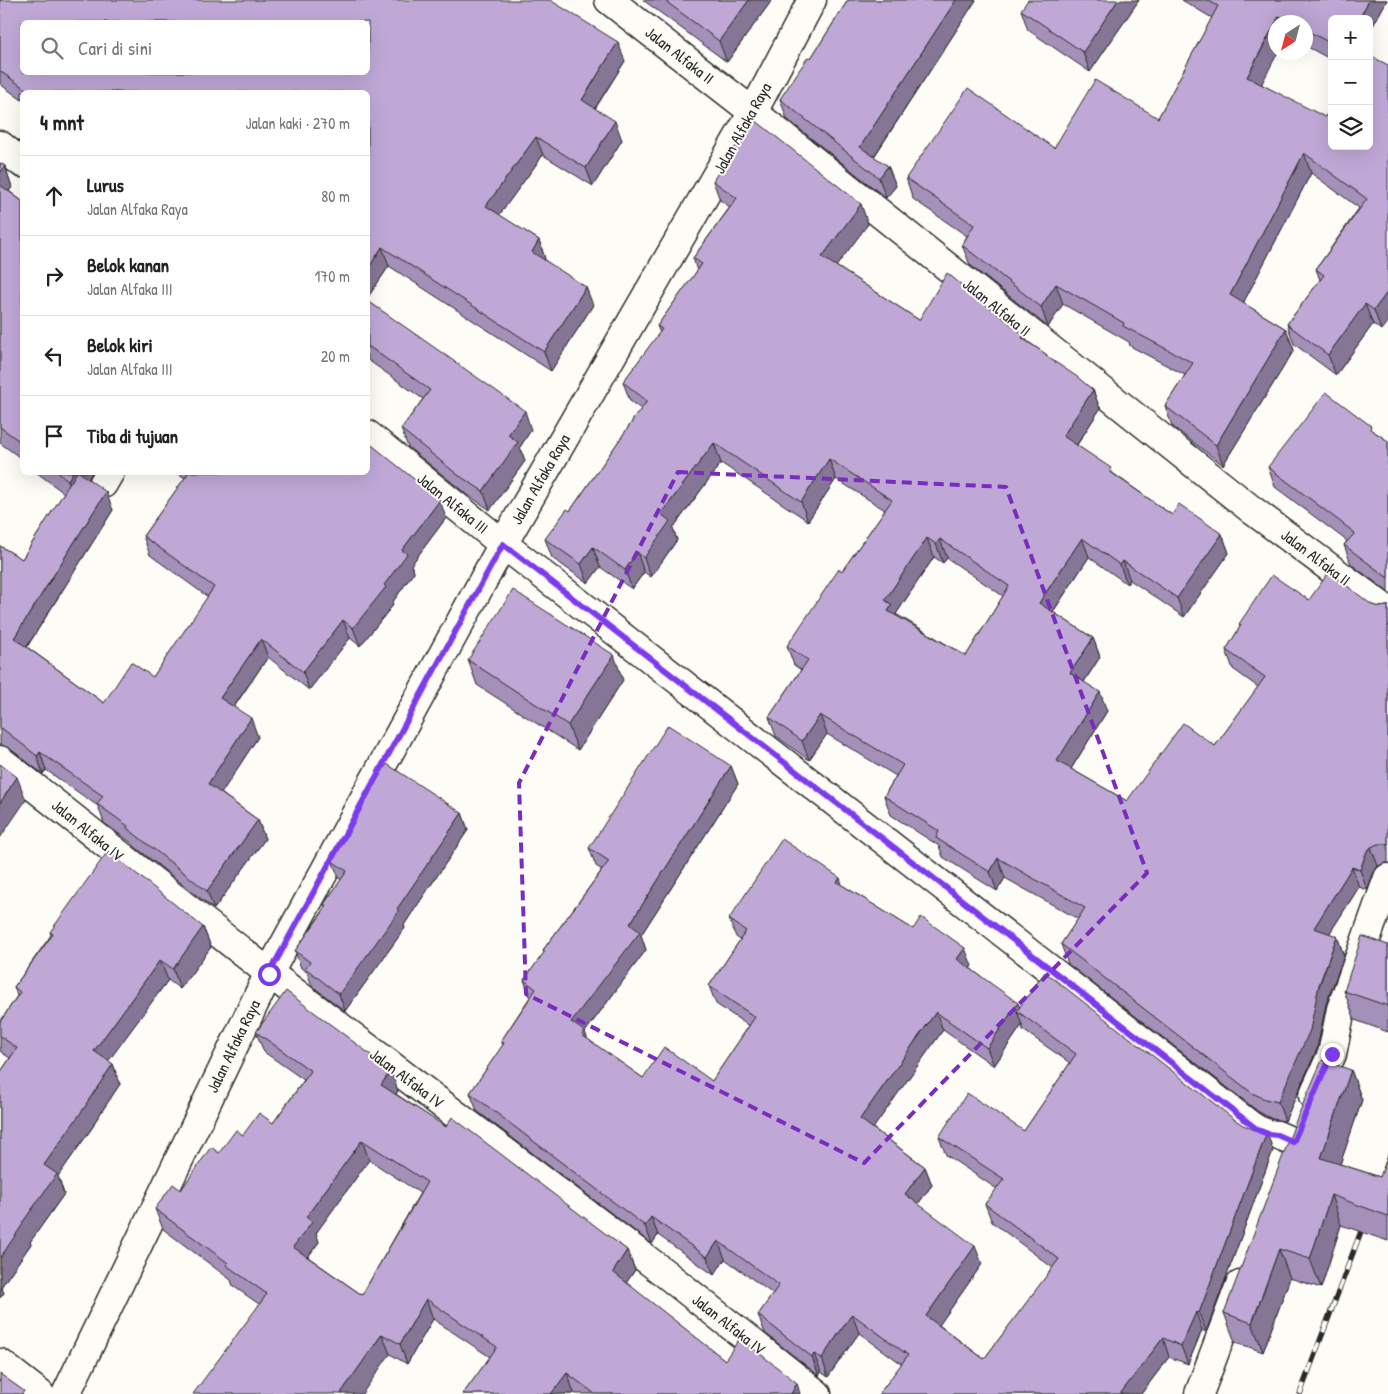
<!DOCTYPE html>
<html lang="id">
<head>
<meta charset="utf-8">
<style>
	:root { --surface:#fff; --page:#f2f2f2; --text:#222; --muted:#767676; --line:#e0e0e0 }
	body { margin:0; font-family:"Patrick Hand",sans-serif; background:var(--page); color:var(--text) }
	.controls { position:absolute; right:15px; top:15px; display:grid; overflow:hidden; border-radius:8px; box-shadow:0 5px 20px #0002 }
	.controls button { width:45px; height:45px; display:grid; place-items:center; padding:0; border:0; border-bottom:1px solid var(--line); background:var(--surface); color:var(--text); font:25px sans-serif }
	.compass { position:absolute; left:1268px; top:15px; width:45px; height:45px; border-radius:50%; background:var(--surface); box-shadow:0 5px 20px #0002; rotate:216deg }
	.stop { position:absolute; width:15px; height:15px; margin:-11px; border:4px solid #7c3aed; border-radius:50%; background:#fff }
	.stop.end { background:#7c3aed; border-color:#fff; box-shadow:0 1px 5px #0008 }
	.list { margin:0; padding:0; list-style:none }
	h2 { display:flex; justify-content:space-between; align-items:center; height:65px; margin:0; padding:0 20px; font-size:21px }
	h2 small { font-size:16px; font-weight:400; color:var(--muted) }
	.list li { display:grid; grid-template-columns:32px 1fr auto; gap:15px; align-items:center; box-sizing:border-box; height:80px; padding:0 20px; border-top:1px solid var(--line) }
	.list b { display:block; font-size:19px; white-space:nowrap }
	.list p { margin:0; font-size:16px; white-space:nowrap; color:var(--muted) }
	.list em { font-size:16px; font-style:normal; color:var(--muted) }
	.icon { flex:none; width:28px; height:28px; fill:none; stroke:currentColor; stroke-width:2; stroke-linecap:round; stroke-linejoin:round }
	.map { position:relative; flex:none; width:1388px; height:1394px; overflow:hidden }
	.search { position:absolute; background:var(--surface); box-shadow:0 5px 20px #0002; left:20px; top:20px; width:350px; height:55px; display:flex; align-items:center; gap:12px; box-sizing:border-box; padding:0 18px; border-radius:8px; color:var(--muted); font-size:19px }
	.panel { position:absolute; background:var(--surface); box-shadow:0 5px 20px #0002; left:20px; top:90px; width:350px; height:385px; border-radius:8px }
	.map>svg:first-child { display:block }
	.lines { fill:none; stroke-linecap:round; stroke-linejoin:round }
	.minor-casing { stroke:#2b2b2b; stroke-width:31 }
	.minor { stroke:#fdfcf7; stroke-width:28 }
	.rail-casing { stroke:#2b2b2b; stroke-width:5.5 }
	.rail { stroke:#fdfcf7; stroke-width:4; stroke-dasharray:11; stroke-linecap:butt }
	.wall { fill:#a490b8; stroke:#2b2b2b; fill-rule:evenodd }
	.shaded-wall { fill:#867696; stroke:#2b2b2b }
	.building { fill:#bfa8d6; stroke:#2b2b2b; fill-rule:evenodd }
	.route { stroke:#7c3aed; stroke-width:6 }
	.marked { fill:none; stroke:#7b2cbf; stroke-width:4; stroke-dasharray:10 6; stroke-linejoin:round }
	.labels { text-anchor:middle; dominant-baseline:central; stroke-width:4; stroke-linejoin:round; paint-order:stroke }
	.street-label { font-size:16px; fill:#2b2b2b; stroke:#fdfcf7 }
</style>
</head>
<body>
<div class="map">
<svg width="1388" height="1394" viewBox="0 0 1388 1394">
	<rect width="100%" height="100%" fill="#fdfcf7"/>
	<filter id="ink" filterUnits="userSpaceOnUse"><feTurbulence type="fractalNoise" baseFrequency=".02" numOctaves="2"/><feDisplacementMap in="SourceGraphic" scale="10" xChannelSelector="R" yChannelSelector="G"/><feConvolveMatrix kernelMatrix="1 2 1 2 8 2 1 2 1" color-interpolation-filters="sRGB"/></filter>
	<g filter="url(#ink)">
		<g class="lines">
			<defs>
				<path id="minor" d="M609 0 753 112 1252 510 1388 611
					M0 145 22 163
					M368 435 503 544 1250 1125 1258 1130 1268 1134 1277 1135 1293 1142
					M103 484 110 472
					M0 760 269 973 662 1271 817 1394
					M1313 1096 1332 1054 1341 1009 1388 878
					M0 1363 40 1394
					M66 1394 269 973 503 544 753 112 812 0
					M1199 1394 1240 1285"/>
			</defs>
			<!-- minor casing -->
			<use href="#minor" class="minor-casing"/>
			<!-- minor -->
			<use href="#minor" class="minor"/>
			<defs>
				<path id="rail" d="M1300 1394 1366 1218"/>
			</defs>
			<!-- rail casing -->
			<use href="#rail" class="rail-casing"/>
			<!-- rail -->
			<use href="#rail" class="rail"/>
		</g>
		<!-- wall -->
		<path class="wall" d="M0 0 625 61 595 109 622 140 593 186 543 155 499 215 539 240 545 259V260L593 305 551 371 389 266 368 297V92H22V100L0 84Z
			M643 0H772L727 62Z
			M848 0H976L874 157 888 166 896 186 886 198 787 119 780 99 811 58Z
			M1139 0 1090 72 1028 30 1021 10Z
			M1182 0H1387L1369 33 1332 19V60L1306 46V22H1276L1261 84 1369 146 1381 330 1373 324 1336 375 1294 344 1287 324 1320 280 1316 269 1359 208 1311 173 1243 303 1286 329 1294 350 1223 465 1172 426 1165 406 1185 375 1130 346 1129 342 1063 304 1048 327 970 265 962 245 967 236 913 199 906 178 1054 148 1158 118 1212 18Z
			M0 163 5 166 12 187 9 191 22 201V459L0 443Z
			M713 181 868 224 836 266 919 320 1024 335 1027 341 1047 355 1048 358 1093 390 1100 409 1077 445 1114 474 1172 515 1222 534 1229 553 1184 617 1130 580 1127 584 1089 557 1053 612 1093 638 1100 657 1084 682 1107 711 1071 769 1127 801 1215 746 1258 687 1233 669 1226 650 1240 627 1239 624 1309 600 1372 605 1380 607 1387 606 1388 605V863H1385L1378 866 1374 872 1367 890 1359 887 1329 934 1337 936 1344 956 1326 1004 1317 1049 1285 1121 1272 1119 1259 1112 1068 964 1061 944 1078 919 1005 878 997 891 943 857 939 846 891 815 884 796 896 776 827 734 809 760 776 736 769 717 801 670 794 665 787 646 842 571 885 510 836 479 808 521 721 463 673 528 677 540 651 577 644 572 632 589 600 567 588 583 552 558 545 539 570 511 632 422V421L641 409 630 401 623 382 660 333 657 326 697 271 693 258 730 207 720 200ZM934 557 943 563 947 558 1003 596 966 656 896 614Z
			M368 301 531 430 520 447 525 461 490 510 465 493 408 447 401 429 423 399 368 360Z
			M1373 431 1388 441V592L1351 564 1344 545 1347 541 1275 487 1268 467Z
			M36 472H92L89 479 113 510 27 647 104 703 153 677 208 597 150 555 143 536 185 478 176 472H368L446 518 411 565 414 572 392 603 393 605 360 646 350 638 309 690 268 657 234 707 258 737 221 793 258 820 265 839 214 909 134 846 133 844 104 823 98 806 46 770 43 774 9 748 2 745H0V546L22 559 64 493Z
			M468 660 623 680 578 750 477 685Z
			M731 766 738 784 641 935 646 950 585 1032 587 1039 643 1078 712 1081 749 1026 716 1004 709 986 740 940 736 937 729 919 842 885 972 966 970 968 1020 1007 1273 1150 1206 1332 1202 1330 1188 1364 1169 1357 1141 1394H879L902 1364 859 1333 828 1377 821 1372 819 1376 765 1333 758 1315 773 1294 725 1259 714 1275 658 1235 652 1244 477 1111 470 1093 503 1045 501 1041 530 997 524 980 544 953 543 950 602 870 596 866 589 848ZM1022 1025 1023 1030 1070 1063 1024 1131 939 1137 946 1155 997 1189 985 1204 992 1222 1053 1268 984 1359 939 1325 982 1264 918 1204 932 1185 925 1167 873 1128 943 1030 994 1066Z
			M462 813 468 830 404 925 405 928 345 1011 312 986 307 972 301 968 295 951 325 908 324 904 341 880 339 878 332 861Z
			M203 927 211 947 180 989 168 980 108 1061 113 1064 120 1084 94 1123V1125L58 1176 64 1194 30 1242 31 1244 1 1287 4 1293 0 1298V1073L10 1058 1 1052 0 1050V1022L17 996 14 987 51 935 50 932Z
			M1388 945V1032L1355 1020 1344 991Z
			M256 1032 398 1091 396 1094 627 1250 635 1270 626 1283 725 1360 800 1394H576L574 1393 573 1394H463L490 1357 433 1319 407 1364 390 1354 259 1304 233 1286 231 1280 163 1229 155 1209 181 1190 219 1153 243 1135 273 1123 304 1080 264 1052ZM369 1160 420 1193 362 1295 308 1257 319 1242 316 1233Z
			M1351 1070 1362 1100 1340 1164 1380 1177 1388 1155V1241L1341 1225 1321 1288 1290 1278 1263 1352 1235 1342 1224 1313Z"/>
		<!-- shaded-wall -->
		<path class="shaded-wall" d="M749 0H772L727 62 719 41Z
			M956 0H976L867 167 860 147Z
			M1118 0H1139L1090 72 1083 52Z
			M1369 0H1387L1369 33V19H1359Z
			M1279 16 1282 22H1276Z
			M1276 23V52H1278L1255 97 1247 77Z
			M618 42 625 61 588 119 582 100Z
			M615 121 622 140 593 186 586 168Z
			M536 137 543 155 492 225 486 206Z
			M1304 153 1311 173 1237 315 1230 295Z
			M5 166 12 187 2 201 0 196V173Z
			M888 166 896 186 886 198 879 178Z
			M861 204 868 224 829 276 822 257Z
			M539 240 545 259 539 270 532 252Z
			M382 247 389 266 368 297V269Z
			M1056 284 1063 304 1048 327 1041 307Z
			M586 287 593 305 551 371 544 352Z
			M1388 291V321L1381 330 1374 310Z
			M1365 304 1373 324 1336 375 1328 355Z
			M1286 329 1294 350 1223 465 1216 445Z
			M1024 335 1031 354 1022 338Z
			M1093 390 1100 409 1070 455 1063 436Z
			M525 411 531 430 520 447 525 461 490 510 483 491 508 435Z
			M714 443 721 463 673 528 677 540 651 577 644 558 661 514Z
			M829 459 836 479 808 521 801 502Z
			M73 472H92L90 476 87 484 75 501 68 480Z
			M106 492 113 510 21 656 14 638Z
			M440 500 446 518 411 565 414 572 392 603 393 605 360 646 353 628 402 550Z
			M1222 534 1229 553 1184 617 1177 598Z
			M927 538 934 557 896 614 899 624 896 630 885 600Z
			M1082 538 1089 557 1046 622 1039 603Z
			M940 539 947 558 943 563 936 544Z
			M593 547 600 567 588 583 581 564Z
			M637 552 644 572 632 589 625 570Z
			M1123 561 1130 580 1127 584 1120 565Z
			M343 620 350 638 309 690 303 672Z
			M1093 638 1100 657 1077 692 1070 673Z
			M261 639 268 657 227 716 220 698Z
			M614 655 623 680 578 750 568 725Z
			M1100 692 1107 711 1064 780 1057 761Z
			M820 715 827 734 809 760 802 741Z
			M251 718 258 737 215 803 208 784Z
			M40 752 46 770 43 774 37 756Z
			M731 766 738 784 641 935 646 950 585 1032 591 1049 571 1022 630 924Z
			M17 777 26 800 0 838V803Z
			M462 813 468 830 404 925 405 928 345 1011 339 994Z
			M258 820 265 839 214 909 207 891Z
			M1371 847 1378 866 1374 872 1367 890 1360 870 1366 853Z
			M998 858 1005 878 997 891 990 872Z
			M1352 867 1359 887 1321 947 1314 928Z
			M840 878 846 896 837 882Z
			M203 927 211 947 180 989 173 969Z
			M1337 936 1344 956 1326 1004 1317 1049 1285 1121 1278 1102Z
			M965 948 972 966 964 977 957 959Z
			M160 960 168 980 101 1071 94 1051Z
			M1018 1003 1023 1016 1017 1011 1022 1025 994 1066 987 1048Z
			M936 1012 943 1030 867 1137 860 1119Z
			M113 1064 120 1084 94 1123V1125L58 1176 64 1194 30 1242 31 1244 1 1287 4 1293 0 1298V1258L22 1223 44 1165Z
			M391 1070 398 1091 388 1105 381 1085Z
			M1351 1070 1362 1100 1332 1188 1321 1158Z
			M1267 1132 1273 1150 1206 1332 1199 1313Z
			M362 1140 369 1160 316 1233 319 1242 300 1267 293 1247 306 1217Z
			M925 1167 932 1185 912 1212 905 1194Z
			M1331 1195 1341 1225 1321 1288 1310 1259Z
			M651 1217 658 1235 652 1244 645 1226Z
			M718 1241 725 1259 714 1275 707 1257Z
			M975 1246 982 1264 933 1334 926 1316Z
			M1279 1249 1290 1278 1263 1352 1252 1323Z
			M627 1250 635 1270 620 1292 613 1272Z
			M426 1299 433 1319 407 1364 400 1344Z
			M1196 1312 1202 1330 1188 1364 1181 1346Z
			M852 1314 859 1333 828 1377 822 1358Z
			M382 1334 390 1354 362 1394H342L341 1393Z
			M1163 1338 1169 1357 1141 1394H1120Z
			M814 1354 821 1372 819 1376 812 1357Z
			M567 1373 574 1393 573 1394H551Z
			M797 1383 800 1394H791Z"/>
		<!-- building -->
		<path class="building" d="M0 0H550L618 42 582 100 615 121 586 168 536 137 486 206 539 240 532 252 586 287 544 352 382 247 368 269V92H30L0 71ZM22 22H368V72H22Z
			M664 0H749L719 41Z
			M848 0H956L860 147 888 166 879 178 780 99 808 57 811 58Z
			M1028 0H1118L1083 52 1021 10Z
			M1207 0H1369L1359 19H1332V44L1306 30V22H1292L1279 16 1247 77 1325 117 1332 105V146H1369V55L1388 65V291L1374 310 1365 304 1328 355 1287 324 1324 275 1316 269 1367 199 1304 153 1230 295 1286 329 1216 445 1165 406 1193 363 1123 326 1124 323 1056 284 1041 307 962 245 974 225 906 178 968 88 1054 148 1095 80 1158 118 1218 6Z
			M755 120 861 204 822 257 919 320 947 273 1024 335 1022 338 1047 355 1046 356 1076 376 1093 390 1063 436 1111 468 1109 471 1172 515 1179 504 1222 534 1177 598 1123 561 1120 565 1082 538 1039 603 1093 638 1070 673 1100 692 1057 761 1127 801 1183 723 1215 746 1265 677 1226 650 1241 625 1239 624 1272 575 1309 600 1329 572 1372 605 1380 607 1387 606 1388 605V845L1387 844H1378L1371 847 1366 853 1360 870 1352 867 1314 928 1337 936 1319 985 1310 1030 1278 1102 1265 1099 1252 1093 1061 944 1085 908 998 858 990 872 936 838 939 831 884 796 903 765 820 715 802 741 769 717 808 660 787 646 839 569 842 571 892 500 829 459 801 502 714 443 661 514 670 521 644 558 637 552 625 570 593 547 581 564 545 539 567 509 570 511 632 422V421L647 401 623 382 662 329 657 326 702 264 693 258 737 198 713 181 723 164ZM927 538 936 544 940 539 1009 586 966 656 888 611 892 605 885 600Z
			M0 163 5 166 0 173Z
			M0 185 22 201V443L0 427Z
			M368 301 525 411 508 435 518 442 483 491 458 475 401 429 430 390 368 346Z
			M1326 392 1371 426 1370 429 1388 441V578L1344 545 1355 533 1268 467Z
			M368 442 440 500 402 550 407 554 384 585 386 587 353 628 343 620 303 672 261 639 220 698 251 718 208 784 258 820 207 891 127 828 128 826 97 804 103 796 40 752 37 756 3 729 0 728V546L22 559 77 472H79L106 492 14 638 104 703 131 662 153 677 214 587 143 536 189 472H368Z
			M57 472H73L68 480Z
			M513 590 614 655 568 725 468 660Z
			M668 725 731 766 630 924 640 932 571 1022 584 1031 582 1035 643 1078 664 1047 712 1081 755 1017 709 986 746 931 729 919 782 839 840 878 837 882 913 929 921 917 965 948 957 959 1018 1003 987 1048 936 1012 860 1119 925 1167 905 1194 975 1246 926 1316 984 1359 1059 1259 985 1204 1004 1179 939 1137 967 1093 1024 1131 1076 1054 1017 1011 1045 972 1234 1119 1243 1125 1256 1130 1267 1132 1199 1313 1196 1312 1181 1346 1163 1338 1120 1394H879L908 1355 852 1314 822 1358 814 1354 812 1357 758 1315 779 1285 718 1241 707 1257 651 1217 645 1226 470 1093 504 1043 501 1041 536 989 524 980 545 951 543 950 609 861 589 848Z
			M0 764 17 777 0 803Z
			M387 764 462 813 397 909 399 911 339 994 305 968 310 962 295 951 327 906 324 904 347 871 332 861 377 779Z
			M108 851 203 927 173 969 160 960 94 1051 113 1064 86 1104H87L44 1165 57 1174 22 1223 23 1224 0 1258V1073L17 1048 0 1036V1022L20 992 14 987 53 934 50 932Z
			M1362 936 1388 945V1006L1344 991Z
			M286 991 391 1070 381 1085 446 1127 452 1117 627 1250 613 1272 725 1360 740 1338 797 1383 791 1394H595L567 1373 551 1394H463L497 1347 426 1299 400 1344 382 1334 341 1393 343 1394H193L267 1294 226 1265 228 1263 155 1209 173 1184 181 1190 211 1147 219 1153 236 1130 243 1135 259 1113 273 1123 311 1071 256 1032ZM362 1140 427 1182 362 1295 293 1247 312 1222 306 1217Z
			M1322 1060 1351 1070 1321 1158 1380 1177 1388 1155V1216L1331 1195 1310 1259 1279 1249 1252 1323 1224 1313 1297 1118Z
			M0 1374 24 1391 22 1394H0Z"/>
	</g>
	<g class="lines" filter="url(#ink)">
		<!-- route -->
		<path class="route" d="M269 974 503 544 1258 1130 1268 1134 1277 1135 1293 1142 1332 1054"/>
	</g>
	<!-- marked area -->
	<path class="marked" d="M678 472 1006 487 1147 873 864 1163 526 994 519 783Z"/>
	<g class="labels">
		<!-- street labels -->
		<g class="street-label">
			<text transform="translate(680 55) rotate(38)">Jalan Alfaka II</text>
			<text transform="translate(742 128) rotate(-61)">Jalan Alfaka Raya</text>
			<text transform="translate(997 307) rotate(39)">Jalan Alfaka II</text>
			<text transform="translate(540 479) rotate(-60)">Jalan Alfaka Raya</text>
			<text transform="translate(453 503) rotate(39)">Jalan Alfaka III</text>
			<text transform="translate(1316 557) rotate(37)">Jalan Alfaka II</text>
			<text transform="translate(88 830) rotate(39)">Jalan Alfaka IV</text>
			<text transform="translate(233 1046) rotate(-64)">Jalan Alfaka Raya</text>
			<text transform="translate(407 1078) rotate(37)">Jalan Alfaka IV</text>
			<text transform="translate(729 1324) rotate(38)">Jalan Alfaka IV</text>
		</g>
	</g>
</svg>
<div class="controls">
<button>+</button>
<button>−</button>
<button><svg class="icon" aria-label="layers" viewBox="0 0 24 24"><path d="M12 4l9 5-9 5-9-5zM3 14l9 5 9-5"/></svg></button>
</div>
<svg class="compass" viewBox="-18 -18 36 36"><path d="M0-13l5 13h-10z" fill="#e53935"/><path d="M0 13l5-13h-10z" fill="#767676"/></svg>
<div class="stop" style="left:269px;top:974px"></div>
<div class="stop end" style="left:1332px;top:1054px"></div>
<div class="search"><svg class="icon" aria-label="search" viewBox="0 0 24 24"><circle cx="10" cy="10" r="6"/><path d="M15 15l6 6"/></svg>Cari di sini</div>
<section class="panel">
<h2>4 mnt<small>Jalan kaki · 270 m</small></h2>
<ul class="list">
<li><svg class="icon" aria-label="ahead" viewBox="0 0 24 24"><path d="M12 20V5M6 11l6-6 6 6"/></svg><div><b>Lurus</b><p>Jalan Alfaka Raya</p></div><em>80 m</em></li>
<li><svg class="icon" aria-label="right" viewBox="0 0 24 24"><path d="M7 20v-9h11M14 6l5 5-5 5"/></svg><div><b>Belok kanan</b><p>Jalan Alfaka III</p></div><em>170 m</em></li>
<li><svg class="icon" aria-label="left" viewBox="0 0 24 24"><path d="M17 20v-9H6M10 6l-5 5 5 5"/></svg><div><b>Belok kiri</b><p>Jalan Alfaka III</p></div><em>20 m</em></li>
<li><svg class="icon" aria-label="arrive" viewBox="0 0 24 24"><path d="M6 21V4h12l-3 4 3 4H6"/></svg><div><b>Tiba di tujuan</b></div></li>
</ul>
</section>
</div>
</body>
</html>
